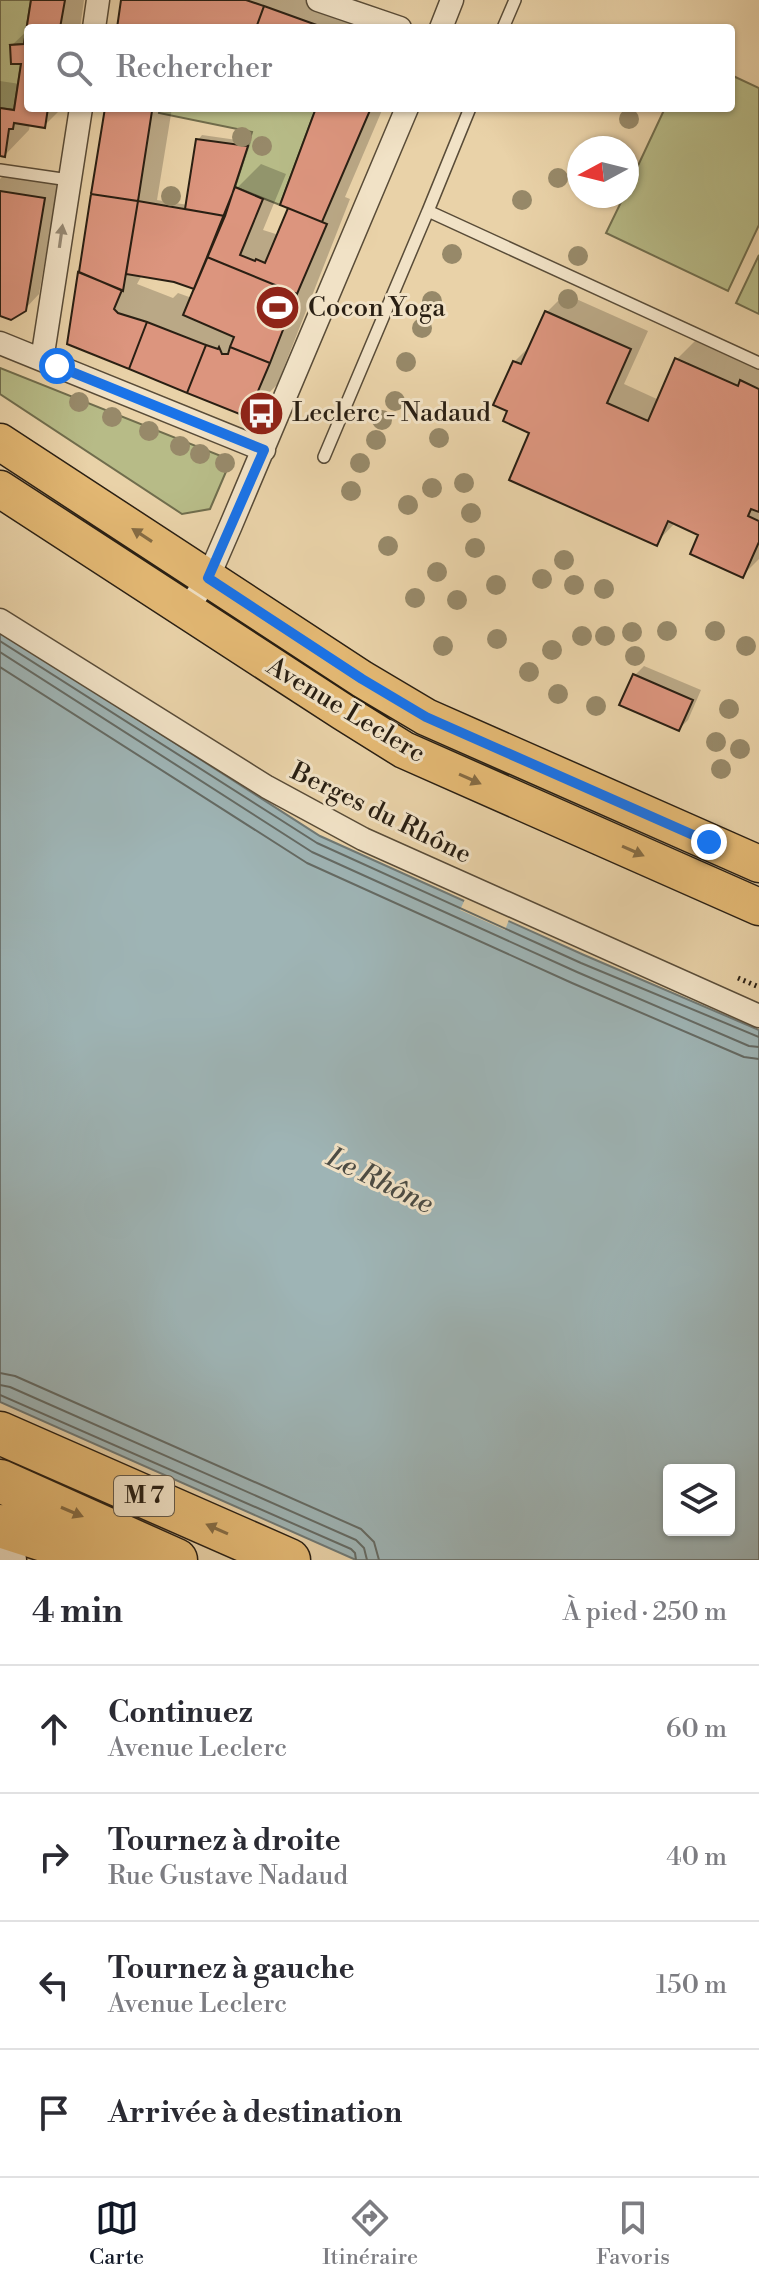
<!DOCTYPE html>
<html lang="fr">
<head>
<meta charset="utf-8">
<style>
	:root { --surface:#fff; --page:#f7f7f7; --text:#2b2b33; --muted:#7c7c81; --line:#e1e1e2; --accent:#111827 }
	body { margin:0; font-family:"Libre Bodoni",serif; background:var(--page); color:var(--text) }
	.controls { position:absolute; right:24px; bottom:24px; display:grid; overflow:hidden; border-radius:8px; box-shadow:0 2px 6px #0004 }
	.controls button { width:72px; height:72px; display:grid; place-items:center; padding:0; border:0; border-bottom:2px solid var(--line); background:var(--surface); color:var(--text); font:40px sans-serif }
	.compass { position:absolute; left:567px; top:136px; width:72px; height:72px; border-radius:50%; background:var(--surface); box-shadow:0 2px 6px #0004; rotate:263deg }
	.stop { position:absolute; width:24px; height:24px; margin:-18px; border:6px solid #1a73e8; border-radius:50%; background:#fff }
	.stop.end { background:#1a73e8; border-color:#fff; box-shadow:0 2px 8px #0008 }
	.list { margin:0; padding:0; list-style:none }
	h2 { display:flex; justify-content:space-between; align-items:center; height:104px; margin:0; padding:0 32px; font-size:34px }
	h2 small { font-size:26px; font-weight:400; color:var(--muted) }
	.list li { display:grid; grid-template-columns:52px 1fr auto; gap:24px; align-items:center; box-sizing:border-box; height:128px; padding:0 32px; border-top:2px solid var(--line) }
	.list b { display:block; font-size:30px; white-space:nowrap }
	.list p { margin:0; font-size:26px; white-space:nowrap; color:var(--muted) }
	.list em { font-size:26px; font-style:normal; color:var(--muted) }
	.icon { flex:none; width:44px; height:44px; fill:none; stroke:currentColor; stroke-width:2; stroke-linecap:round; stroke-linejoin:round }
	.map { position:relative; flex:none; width:759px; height:1560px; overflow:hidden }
	.search { position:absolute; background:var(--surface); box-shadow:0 2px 6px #0004; left:24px; right:24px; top:24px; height:88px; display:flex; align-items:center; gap:20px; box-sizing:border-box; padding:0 28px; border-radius:8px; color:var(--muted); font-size:30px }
	.sheet { height:616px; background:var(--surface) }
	nav { display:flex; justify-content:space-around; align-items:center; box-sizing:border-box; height:112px; border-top:2px solid var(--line); background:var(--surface); font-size:22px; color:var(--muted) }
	nav a { display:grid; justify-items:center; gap:4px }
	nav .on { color:var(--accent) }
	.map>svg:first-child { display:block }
	.green { fill:#b7bb87; stroke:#706d4d; stroke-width:2 }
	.water { fill:#9eb4b5; stroke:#6f7874; stroke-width:2; fill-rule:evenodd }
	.pier { fill:#e9d2a8 }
	.shadow { fill:#0003; fill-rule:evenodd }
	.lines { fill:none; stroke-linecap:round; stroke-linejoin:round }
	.shore { stroke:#646a64; stroke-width:2 }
	.building { fill:#dc957e; stroke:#291f13; stroke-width:2 }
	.lane-casing { stroke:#594c38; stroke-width:14 }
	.street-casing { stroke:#594c38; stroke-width:25 }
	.secondary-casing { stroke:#291f13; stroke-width:35 }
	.primary-casing { stroke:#291f13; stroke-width:39 }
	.highway-casing { stroke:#291f13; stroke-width:45 }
	.path { stroke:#291f13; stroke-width:5; stroke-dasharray:2 4; stroke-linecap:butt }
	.lane { stroke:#f1e2c6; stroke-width:11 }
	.street { stroke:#f1e2c6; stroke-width:22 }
	.secondary { stroke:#f1e2c6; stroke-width:32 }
	.primary { stroke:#e4b974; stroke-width:36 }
	.highway { stroke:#e4b974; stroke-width:42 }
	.tree { fill:#978969 }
	.oneway { fill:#978a75 }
	.oneway2 { fill:#866c44 }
	.route { stroke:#1a73e8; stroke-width:10 }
	.labels { text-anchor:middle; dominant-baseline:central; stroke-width:6; stroke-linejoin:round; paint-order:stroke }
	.shield { fill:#f1e2c6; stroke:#655a49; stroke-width:2 }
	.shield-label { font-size:24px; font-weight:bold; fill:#291f13 }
	.poi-label { font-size:26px; fill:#291f13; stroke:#f1e2c6; text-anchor:start }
	.street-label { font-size:26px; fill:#291f13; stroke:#f1e2c6 }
	.water-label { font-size:28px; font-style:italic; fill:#4c4c44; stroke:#f1e2c6 }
</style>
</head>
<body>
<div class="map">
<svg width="759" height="1560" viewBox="0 0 759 1560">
	<rect width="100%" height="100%" fill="#e9d2a8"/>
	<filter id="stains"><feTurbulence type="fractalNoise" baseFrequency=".0025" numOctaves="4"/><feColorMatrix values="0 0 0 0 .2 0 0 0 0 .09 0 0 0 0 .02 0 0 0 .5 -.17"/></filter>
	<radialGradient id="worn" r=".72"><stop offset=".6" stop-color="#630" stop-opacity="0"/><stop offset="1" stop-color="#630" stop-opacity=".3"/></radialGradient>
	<!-- green -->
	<path class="green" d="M0 0H31L24 44 10 45 21 64 14 110 0 108Z
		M731 75 759 88V225L728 291 606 233 624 196H627V189L665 108H731Z
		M160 108H316L280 205 235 187 252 132 159 113Z
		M759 255V314L736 303Z
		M0 368 231 460 210 509 182 514 0 394Z"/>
	<!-- water -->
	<path class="water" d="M0 631 320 836 584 955 759 1030V1560H356L0 1402ZM669 1470H729V1530H669Z"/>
	<!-- pier -->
	<path class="pier" d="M466 897 510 917 505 930 460 910Z"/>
	<!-- shadow -->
	<path class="shadow" d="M33 0H84L80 28H28Z
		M123 0H339L387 28H119Z
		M28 30V108H62L44 126 30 124 29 130 5 155 0 154V81L20 84 23 62 12 45Z
		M106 108H172L157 200 188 205 198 140 202 135 251 142 235 190 261 164 286 174 263 230 279 235 291 207 318 108H383L345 197 350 199 277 385 247 414 69 343ZM142 275 174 280 196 288 192 298 178 293 173 298 137 284Z
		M4 175 58 185 39 294 25 309 0 313V179Z
		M565 294 648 331 624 384 659 400 677 359 695 341 756 368 759 364V559L743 575 700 534 675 523 656 543 532 432 514 362 532 344 546 313Z
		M644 666 701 690 688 720 679 729 635 675Z"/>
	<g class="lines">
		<!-- shore -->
		<path class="shore" d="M0 641 317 843 581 963 759 1037
			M0 652 312 852 577 972 749 1046 759 1047
			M0 667 307 863 572 983 744 1057 759 1059
			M0 1373 15 1376 361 1529 374 1542 379 1560
			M0 1385 10 1387 356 1540 364 1548 367 1560
			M0 1395 351 1549 355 1553 356 1560"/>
	</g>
	<!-- building -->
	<path class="building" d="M31 0H65L60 28H28V108H48L45 128 14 123 13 129H9L5 157 0 156V108L14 110 21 64H11L10 45 24 44Z
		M121 0H246L264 6 256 28H117Z
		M264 6 325 28H256Z
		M105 108H136L152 111 138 201 91 194Z
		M316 108H371L322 222 280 205Z
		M196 139 248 146 225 216 185 209Z
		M235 187 263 199 240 255 255 261 256 259 265 263 288 208 327 224 297 294 207 257Z
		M0 191 45 198 26 311 11 320 0 316Z
		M91 194 138 201 123 291 79 272Z
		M138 201 225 216 194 289 174 282 126 274Z
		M207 257 297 294 270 363 230 347 234 337 183 315Z
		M78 272 122 290 114 309 118 313 147 322 129 369 67 344Z
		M545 311 631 349 607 403 648 421 675 358 738 386 740 380 759 389V512L751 509 748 516 759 521V542L743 578 690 554 698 535 668 521 657 546 509 480 529 433 503 421 507 411 493 405 513 361 521 364Z
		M147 322 206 345 187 393 129 369Z
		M206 345 218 349 219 347 222 354H228L230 347 270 363 247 417 187 393Z
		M633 674 693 700 679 731 619 705Z"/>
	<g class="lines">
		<defs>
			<path id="lane" d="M503 28 515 0
				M0 170 69 180
				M428 211 470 108
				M324 457 428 211 759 363"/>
			<path id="street" d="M318 0 400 28
				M94 28 98 0
				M441 28 452 0
				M0 343 264 450
				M42 360 81 108
				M186 611 208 578 231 525 407 108
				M0 620 267 787 363 839 759 1016"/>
			<path id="secondary" d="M0 1556 10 1560"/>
			<path id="primary" d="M0 442 362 679 426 717 759 864
				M0 489 343 712 404 750 759 907"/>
			<path id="highway" d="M0 1433 289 1560
				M0 1481 176 1560
				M0 1526 106 1560"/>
		</defs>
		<!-- lane casing -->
		<use href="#lane" class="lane-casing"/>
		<!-- street casing -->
		<use href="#street" class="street-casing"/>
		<!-- secondary casing -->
		<use href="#secondary" class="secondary-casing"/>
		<!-- primary casing -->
		<use href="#primary" class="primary-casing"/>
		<!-- highway casing -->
		<use href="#highway" class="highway-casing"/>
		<!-- path -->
		<path class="path" d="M738 978 759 987"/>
		<!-- lane -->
		<use href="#lane" class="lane"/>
		<!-- street -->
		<use href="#street" class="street"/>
		<!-- secondary -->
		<use href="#secondary" class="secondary"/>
		<!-- primary -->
		<use href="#primary" class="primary"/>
		<!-- highway -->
		<use href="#highway" class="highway"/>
	</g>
	<!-- trees -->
	<g class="tree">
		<circle cx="629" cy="119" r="10"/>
		<circle cx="242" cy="137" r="10"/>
		<circle cx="262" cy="146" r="10"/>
		<circle cx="558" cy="178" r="10"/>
		<circle cx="171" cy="196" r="10"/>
		<circle cx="522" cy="200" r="10"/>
		<circle cx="452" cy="254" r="10"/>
		<circle cx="578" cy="256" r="10"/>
		<circle cx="568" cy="299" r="10"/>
		<circle cx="432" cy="301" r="10"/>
		<circle cx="422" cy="328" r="10"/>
		<circle cx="406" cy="362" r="10"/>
		<circle cx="395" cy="401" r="10"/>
		<circle cx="79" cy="402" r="10"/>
		<circle cx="112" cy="417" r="10"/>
		<circle cx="382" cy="420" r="10"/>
		<circle cx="149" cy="431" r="10"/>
		<circle cx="439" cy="438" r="10"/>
		<circle cx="376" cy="440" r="10"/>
		<circle cx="180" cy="446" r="10"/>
		<circle cx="200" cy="454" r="10"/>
		<circle cx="225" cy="463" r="10"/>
		<circle cx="360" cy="463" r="10"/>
		<circle cx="464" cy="483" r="10"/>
		<circle cx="432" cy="488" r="10"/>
		<circle cx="351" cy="491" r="10"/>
		<circle cx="408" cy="505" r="10"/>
		<circle cx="471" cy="513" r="10"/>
		<circle cx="388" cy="546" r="10"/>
		<circle cx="475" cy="548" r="10"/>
		<circle cx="564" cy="560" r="10"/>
		<circle cx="437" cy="572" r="10"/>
		<circle cx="542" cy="579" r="10"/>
		<circle cx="496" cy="585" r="10"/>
		<circle cx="574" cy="585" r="10"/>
		<circle cx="604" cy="589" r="10"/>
		<circle cx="415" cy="598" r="10"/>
		<circle cx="457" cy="600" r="10"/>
		<circle cx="667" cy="631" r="10"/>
		<circle cx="715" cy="631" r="10"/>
		<circle cx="632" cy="632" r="10"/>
		<circle cx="582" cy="636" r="10"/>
		<circle cx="605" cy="636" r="10"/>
		<circle cx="497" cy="639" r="10"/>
		<circle cx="443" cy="646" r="10"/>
		<circle cx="746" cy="646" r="10"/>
		<circle cx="552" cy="650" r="10"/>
		<circle cx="635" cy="656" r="10"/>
		<circle cx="529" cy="672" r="10"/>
		<circle cx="558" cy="694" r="10"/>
		<circle cx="596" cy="706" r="10"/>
		<circle cx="729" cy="709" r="10"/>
		<circle cx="716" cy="742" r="10"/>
		<circle cx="740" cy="749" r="10"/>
		<circle cx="721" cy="769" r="10"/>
	</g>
	<!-- one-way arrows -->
	<defs><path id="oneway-solid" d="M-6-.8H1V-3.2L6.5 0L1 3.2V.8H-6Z" transform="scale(2)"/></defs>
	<use class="oneway" href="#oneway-solid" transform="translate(61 236) rotate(-82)"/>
	<g class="oneway2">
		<use href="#oneway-solid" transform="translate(142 535) rotate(-147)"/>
		<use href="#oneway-solid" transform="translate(470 779) rotate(24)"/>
		<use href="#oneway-solid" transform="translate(633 851) rotate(24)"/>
		<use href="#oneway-solid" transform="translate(72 1512) rotate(23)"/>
		<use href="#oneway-solid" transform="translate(217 1529) rotate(-156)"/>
	</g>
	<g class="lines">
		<!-- route -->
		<path class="route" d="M57 366 264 450 208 578 362 679 426 717 709 842"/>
	</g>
	<!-- icons -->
	<defs>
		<symbol id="stadium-disc" viewBox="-11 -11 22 22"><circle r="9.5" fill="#8f2418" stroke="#f1e2c6"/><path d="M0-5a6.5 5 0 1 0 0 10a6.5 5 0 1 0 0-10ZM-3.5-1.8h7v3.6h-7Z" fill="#fff"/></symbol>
		<symbol id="bus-disc" viewBox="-11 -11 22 22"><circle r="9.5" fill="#8f2418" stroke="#f1e2c6"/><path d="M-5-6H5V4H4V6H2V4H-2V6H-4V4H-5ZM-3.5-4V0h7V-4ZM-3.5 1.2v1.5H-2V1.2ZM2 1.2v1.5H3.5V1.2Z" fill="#fff"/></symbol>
	</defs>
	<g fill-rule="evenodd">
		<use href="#stadium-disc" x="252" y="282" width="51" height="51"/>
		<use href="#bus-disc" x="236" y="388" width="51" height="51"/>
	</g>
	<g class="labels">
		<!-- shield labels -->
		<rect class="shield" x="114" y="1476" width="60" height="40" rx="6"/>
		<g class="shield-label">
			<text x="144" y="1496">M 7</text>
		</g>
		<!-- poi labels -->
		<g class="poi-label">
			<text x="308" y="308">Cocon Yoga</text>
			<text x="292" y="413">Leclerc - Nadaud</text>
		</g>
		<!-- street labels -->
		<g class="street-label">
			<text transform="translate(346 710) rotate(31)">Avenue Leclerc</text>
			<text transform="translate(381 813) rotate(26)">Berges du Rhône</text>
		</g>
		<!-- water labels -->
		<g class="water-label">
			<text transform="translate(380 1181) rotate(26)">Le Rhône</text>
		</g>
	</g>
	<rect width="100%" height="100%" filter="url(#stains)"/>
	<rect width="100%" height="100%" fill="url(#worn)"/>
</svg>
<div class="controls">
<button><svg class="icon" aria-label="layers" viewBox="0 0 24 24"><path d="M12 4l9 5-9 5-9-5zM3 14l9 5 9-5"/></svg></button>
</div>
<svg class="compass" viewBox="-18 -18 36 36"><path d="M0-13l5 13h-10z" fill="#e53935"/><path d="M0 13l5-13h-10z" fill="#7c7c81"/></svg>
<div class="stop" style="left:57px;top:366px"></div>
<div class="stop end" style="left:709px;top:842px"></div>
<div class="search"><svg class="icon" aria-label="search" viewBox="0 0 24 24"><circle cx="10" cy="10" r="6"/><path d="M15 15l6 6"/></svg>Rechercher</div>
</div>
<section class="sheet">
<h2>4 min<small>À pied · 250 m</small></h2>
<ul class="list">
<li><svg class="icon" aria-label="ahead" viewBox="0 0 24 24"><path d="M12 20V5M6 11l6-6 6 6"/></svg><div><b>Continuez</b><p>Avenue Leclerc</p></div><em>60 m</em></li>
<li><svg class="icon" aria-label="right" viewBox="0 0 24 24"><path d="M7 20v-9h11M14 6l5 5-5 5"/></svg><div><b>Tournez à droite</b><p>Rue Gustave Nadaud</p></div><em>40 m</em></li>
<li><svg class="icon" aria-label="left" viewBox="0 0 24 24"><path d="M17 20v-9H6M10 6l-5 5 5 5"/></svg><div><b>Tournez à gauche</b><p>Avenue Leclerc</p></div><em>150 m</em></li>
<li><svg class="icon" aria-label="arrive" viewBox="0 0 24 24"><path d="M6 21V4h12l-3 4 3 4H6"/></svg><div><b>Arrivée à destination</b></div></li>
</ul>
</section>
<nav>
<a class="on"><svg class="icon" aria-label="map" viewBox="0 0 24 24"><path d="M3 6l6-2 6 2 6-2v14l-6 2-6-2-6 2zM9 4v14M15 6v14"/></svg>Carte</a>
<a><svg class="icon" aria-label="directions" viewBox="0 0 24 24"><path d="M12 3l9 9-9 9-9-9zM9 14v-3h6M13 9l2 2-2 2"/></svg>Itinéraire</a>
<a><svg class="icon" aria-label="saved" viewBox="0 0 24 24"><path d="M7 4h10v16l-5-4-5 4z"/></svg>Favoris</a>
</nav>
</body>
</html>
